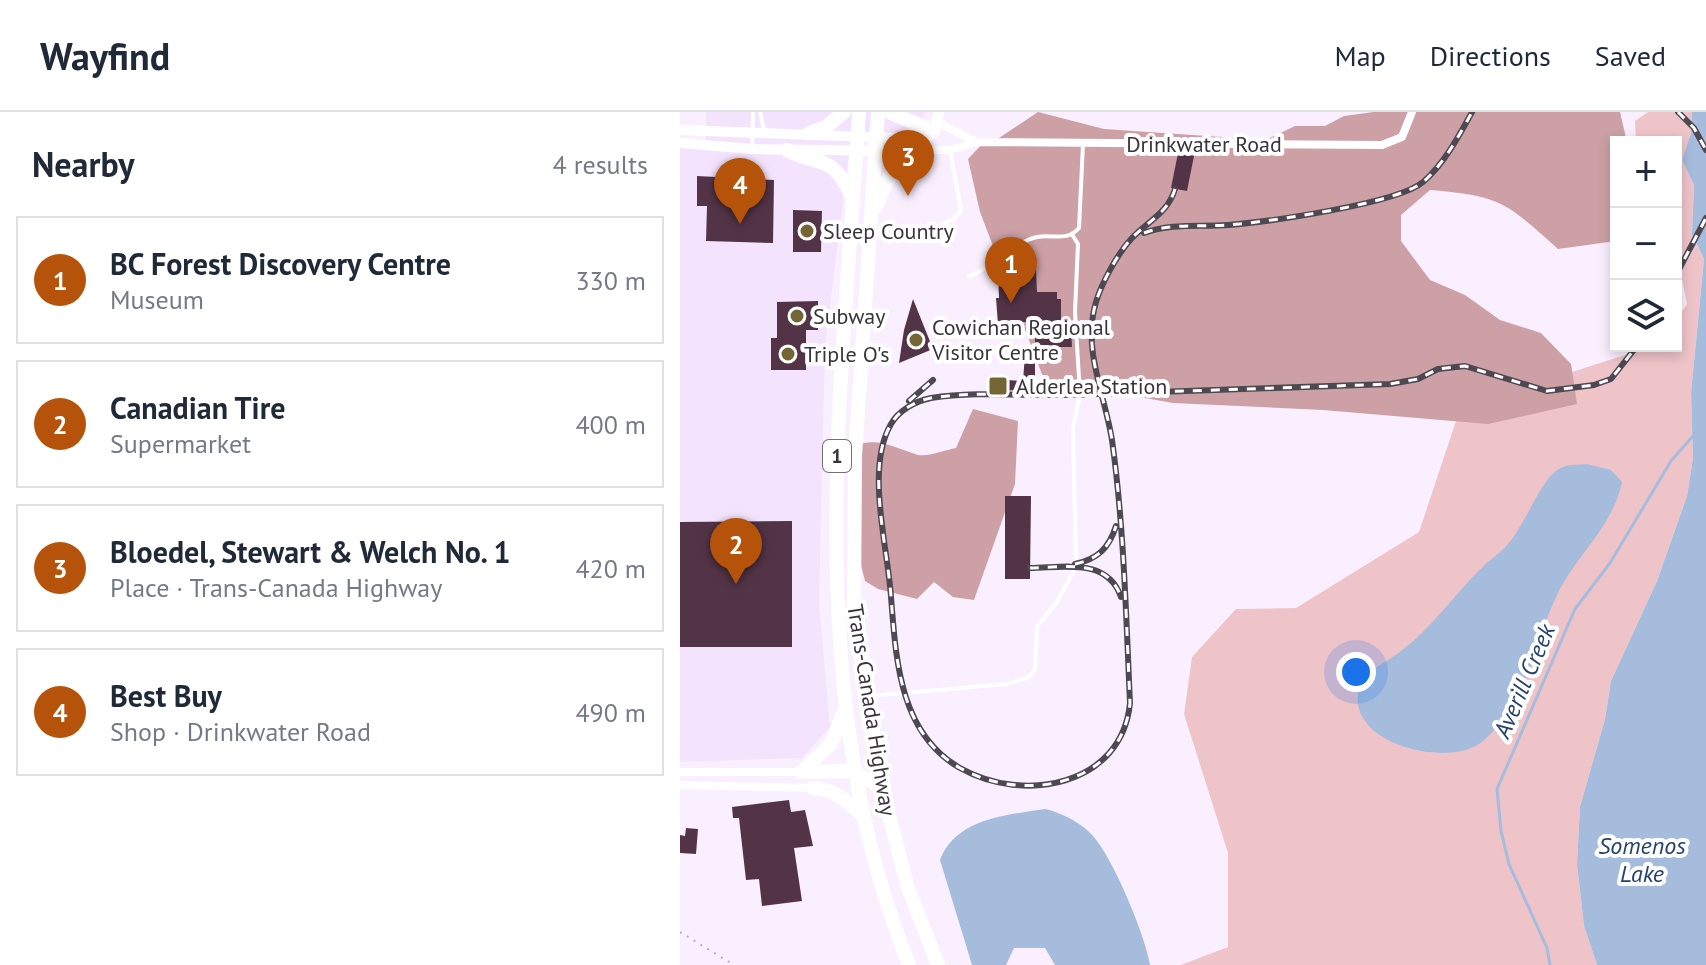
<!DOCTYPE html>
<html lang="en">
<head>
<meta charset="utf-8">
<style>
	:root { --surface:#fff; --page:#f2f2f3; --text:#1f2937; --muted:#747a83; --line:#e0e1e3; --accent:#b45309 }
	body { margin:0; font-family:"PT Sans",sans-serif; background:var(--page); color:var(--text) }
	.controls { position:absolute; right:24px; top:24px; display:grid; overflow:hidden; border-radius:0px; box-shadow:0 4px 12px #0003 }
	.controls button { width:72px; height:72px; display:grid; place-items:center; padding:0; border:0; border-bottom:2px solid var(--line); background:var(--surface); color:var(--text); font:40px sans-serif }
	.you { position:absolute; left:676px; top:560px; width:28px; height:28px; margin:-20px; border:6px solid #fff; border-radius:50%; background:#1a73e8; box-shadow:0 0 0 12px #1a73e833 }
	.badge { display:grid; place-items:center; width:52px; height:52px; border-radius:50%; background:var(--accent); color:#fff; font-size:26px; font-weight:700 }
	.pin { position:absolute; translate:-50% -66px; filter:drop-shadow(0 2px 4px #0008) }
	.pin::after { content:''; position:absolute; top:42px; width:28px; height:24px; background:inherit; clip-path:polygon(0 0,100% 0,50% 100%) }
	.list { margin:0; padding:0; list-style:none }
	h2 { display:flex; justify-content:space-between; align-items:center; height:104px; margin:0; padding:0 32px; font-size:34px }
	h2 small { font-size:26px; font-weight:400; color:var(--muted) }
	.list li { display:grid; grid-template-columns:52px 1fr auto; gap:24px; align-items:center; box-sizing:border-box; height:128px; margin:0 16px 16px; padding:0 16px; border:2px solid var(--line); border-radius:0px }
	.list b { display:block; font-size:30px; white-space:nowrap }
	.list p { margin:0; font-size:26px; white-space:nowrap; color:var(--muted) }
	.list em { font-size:26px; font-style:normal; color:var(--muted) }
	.icon { flex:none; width:44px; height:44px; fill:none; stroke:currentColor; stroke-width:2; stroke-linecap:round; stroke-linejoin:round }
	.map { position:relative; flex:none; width:1026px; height:853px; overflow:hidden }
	header { display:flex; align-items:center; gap:48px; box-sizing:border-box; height:112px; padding:0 40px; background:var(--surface); border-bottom:2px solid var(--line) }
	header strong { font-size:38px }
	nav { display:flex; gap:44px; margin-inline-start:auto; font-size:28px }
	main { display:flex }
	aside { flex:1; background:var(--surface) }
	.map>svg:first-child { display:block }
	.built { fill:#f4e3fd }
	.green { fill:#eec4c9 }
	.forest { fill:#cca0a5 }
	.water { fill:#a6bcdc }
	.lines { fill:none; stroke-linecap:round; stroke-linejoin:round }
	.stream { stroke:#a6bcdc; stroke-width:3 }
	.building { fill:#533447 }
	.path { stroke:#b9b0bd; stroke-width:2; stroke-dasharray:2 6; stroke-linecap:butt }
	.service { stroke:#fff; stroke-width:4 }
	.minor { stroke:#fff; stroke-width:8 }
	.tertiary { stroke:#fff; stroke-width:10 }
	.trunk { stroke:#fff; stroke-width:14 }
	.rail-casing { stroke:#4d4851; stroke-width:6 }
	.rail { stroke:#fff; stroke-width:3; stroke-dasharray:9; stroke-linecap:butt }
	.poi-dot { fill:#746634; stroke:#fff; stroke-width:3 }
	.labels { text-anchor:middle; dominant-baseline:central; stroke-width:8; stroke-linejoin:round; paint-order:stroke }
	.shield { fill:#fff; stroke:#747176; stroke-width:2 }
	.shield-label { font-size:20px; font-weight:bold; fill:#39343c }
	.street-label { font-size:22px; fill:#39343c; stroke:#fff }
	.poi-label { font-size:22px; fill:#39343c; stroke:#fff; text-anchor:start }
	.water-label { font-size:24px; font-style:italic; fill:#25426d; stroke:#fff }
</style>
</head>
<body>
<header>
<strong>Wayfind</strong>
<nav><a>Map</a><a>Directions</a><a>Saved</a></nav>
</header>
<main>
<aside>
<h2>Nearby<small>4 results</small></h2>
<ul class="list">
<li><span class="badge">1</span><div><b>BC Forest Discovery Centre</b><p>Museum</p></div><em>330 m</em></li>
<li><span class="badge">2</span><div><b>Canadian Tire</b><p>Supermarket</p></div><em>400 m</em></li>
<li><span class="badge">3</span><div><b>Bloedel, Stewart &amp; Welch No. 1</b><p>Place · Trans-Canada Highway</p></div><em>420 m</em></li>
<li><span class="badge">4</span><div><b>Best Buy</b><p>Shop · Drinkwater Road</p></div><em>490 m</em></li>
</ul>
</aside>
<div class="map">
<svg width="1026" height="853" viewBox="0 0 1026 853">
	<rect width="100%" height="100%" fill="#faefff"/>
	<!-- built -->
	<path class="built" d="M26 0H245L240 14 170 35 145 234 139 491 150 615 122 646 0 650V35H26Z"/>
	<!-- green -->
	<path class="green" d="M968 0H1012L1011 21 1002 48 1014 73 1012 122 1024 147 1011 281 1013 346 1007 384 977 469 931 569 925 607 900 695 897 752 904 814 917 853H501L548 835V741L504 602 512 545 556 497 616 496 739 420 776 309 827 281 973 234H996V208L1007 192 996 136V30H956L955 9Z"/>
	<!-- forest -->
	<path class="forest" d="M358 0 424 17 586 28 615 14H645L664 4 694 0H940L947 30H936V129L878 137C825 90 822 84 750 78L721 103V129L750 168 785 183 820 208 861 221 891 252 897 292 808 312 643 298 493 291 443 282 384 283 365 270 300 100 288 47 306 28H316Z
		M293 297 338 309 335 372 294 488 273 485 254 470 237 487 198 477 185 469 179 445 176 334C197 324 217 337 238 343 248 345 265 338 276 336Z"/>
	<!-- water -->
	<path class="water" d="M1012 0H1026V853H917L904 814 897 752 900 695 925 607 931 569 977 469 1007 384 1013 346 1011 281 1024 147 1012 122 1014 73 1002 48 1011 21Z
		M907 352 931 358 942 370C933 415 895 444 876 485 851 538 852 586 803 629 771 658 660 632 680 573 684 560 710 548 721 539 759 511 782 469 819 441 845 421 859 363 883 355 890 352 900 353 907 352Z
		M365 697C383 701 406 713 417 729 436 754 465 823 470 853H375L365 836H334L326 853H292L260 748C276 706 327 703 365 697Z"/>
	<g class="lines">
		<!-- stream -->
		<path class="stream" d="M870 853 867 836 829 752 821 719 817 677 895 497 930 451 991 349 1013 324"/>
	</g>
	<!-- building -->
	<path class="building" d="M498 41 514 44 507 79 491 76Z
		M17 64 94 68 93 131 26 129 27 94H17Z
		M113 98 142 99 141 140H113Z
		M318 157H356L357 180H377V187H381V217H391L392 235H355V210H337V226H319L316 186H319Z
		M233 187 253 237 219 251 224 218Z
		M138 189V218H126V258H91V226H97V190Z
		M345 242H355V272H343V278L308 279V270L312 267 343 269Z
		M325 384H351L350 467H325Z
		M112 409V535H0V410Z
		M109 688 111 700 125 698 133 734 114 736 122 789 82 794 79 767 66 768 59 706H53L52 695Z
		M6 716 18 717 16 742 0 741V723L5 724Z"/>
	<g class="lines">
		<!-- path -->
		<path class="path" d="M0 820 54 853"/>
		<!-- service -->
		<path class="service" d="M80 0 84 18
			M72 37 73 0
			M262 112 274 107 281 98 270 38
			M289 164C314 156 331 131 357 125 373 122 387 130 399 116L403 32
			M189 584 327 572 349 565 355 557 357 514 377 490 396 454 393 316 400 282 395 200 398 132 393 124"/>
		<!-- minor -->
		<path class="minor" d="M255 9 297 30
			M231 38H270L297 30 702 33 722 25 732 0
			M0 660H121
			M0 673 133 676"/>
		<!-- tertiary -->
		<path class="tertiary" d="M0 18 215 26 227 24 246 13
			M0 31 72 37 219 39 231 38 255 21 259 0"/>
		<!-- trunk -->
		<path class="trunk" d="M179 0C161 285 120 580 229 853
			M198 0 175 344 174 499 202 676 227 773 258 853
			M209 0 244 15
			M129 21 146 15 164 0
			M107 38C142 56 152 41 172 85
			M196 95 206 71 231 38
			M121 660 173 659 202 676
			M121 660 151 632 164 600
			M133 676C155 677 167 689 183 704"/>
		<defs>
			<path id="rail" d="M998 0 1014 16 1026 38
				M495 77C488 101 468 109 452 126 438 141 422 170 416 190 402 237 425 283 432 328 444 414 446 504 450 591 442 674 344 692 280 656 219 621 216 547 211 485 208 436 185 356 211 312 219 298 236 289 251 286 296 279 344 284 390 283 497 279 604 276 710 272L738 267 758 257 785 254 867 279 914 273 931 267 957 234
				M464 121C491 111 519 115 548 113 586 110 717 92 743 70 764 52 779 24 792 0
				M996 163 1026 106
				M229 289 253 268
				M395 452C418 447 429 436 436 414
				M350 456C383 456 427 445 441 485"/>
		</defs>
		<!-- rail casing -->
		<use href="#rail" class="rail-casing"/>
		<!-- rail -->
		<use href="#rail" class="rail"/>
	</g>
	<!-- markers -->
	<g class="poi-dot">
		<circle cx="127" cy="119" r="8"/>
		<circle cx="117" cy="204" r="8"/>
		<circle cx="236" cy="228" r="8"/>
		<circle cx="108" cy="242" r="8"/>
		<rect x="308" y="264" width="20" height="20" rx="4"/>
	</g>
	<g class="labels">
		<!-- shield labels -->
		<rect class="shield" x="143" y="328" width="28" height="32" rx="6"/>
		<g class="shield-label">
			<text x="157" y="344">1</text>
		</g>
		<!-- street labels -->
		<g class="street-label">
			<text x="524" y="32">Drinkwater Road</text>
			<text transform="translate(192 598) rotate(81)">Trans-Canada Highway</text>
		</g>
		<!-- poi labels -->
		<g class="poi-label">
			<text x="143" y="119">Sleep Country</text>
			<text x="133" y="204">Subway</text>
			<text x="252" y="215">Cowichan Regional<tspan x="252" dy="25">Visitor Centre</tspan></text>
			<text x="124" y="242">Triple O's</text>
			<text x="336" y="274">Alderlea Station</text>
		</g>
		<!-- water labels -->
		<g class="water-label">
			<text transform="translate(844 569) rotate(-67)">Averill Creek</text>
			<text x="962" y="733">Somenos<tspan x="962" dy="28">Lake</tspan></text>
		</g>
	</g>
</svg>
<div class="controls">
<button>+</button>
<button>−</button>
<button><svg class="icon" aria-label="layers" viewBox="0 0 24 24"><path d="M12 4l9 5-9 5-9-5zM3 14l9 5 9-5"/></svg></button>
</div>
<div class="you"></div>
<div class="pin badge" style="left:331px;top:191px">1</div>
<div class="pin badge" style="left:56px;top:472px">2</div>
<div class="pin badge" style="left:228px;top:84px">3</div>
<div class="pin badge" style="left:60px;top:112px">4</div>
</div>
</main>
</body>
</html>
